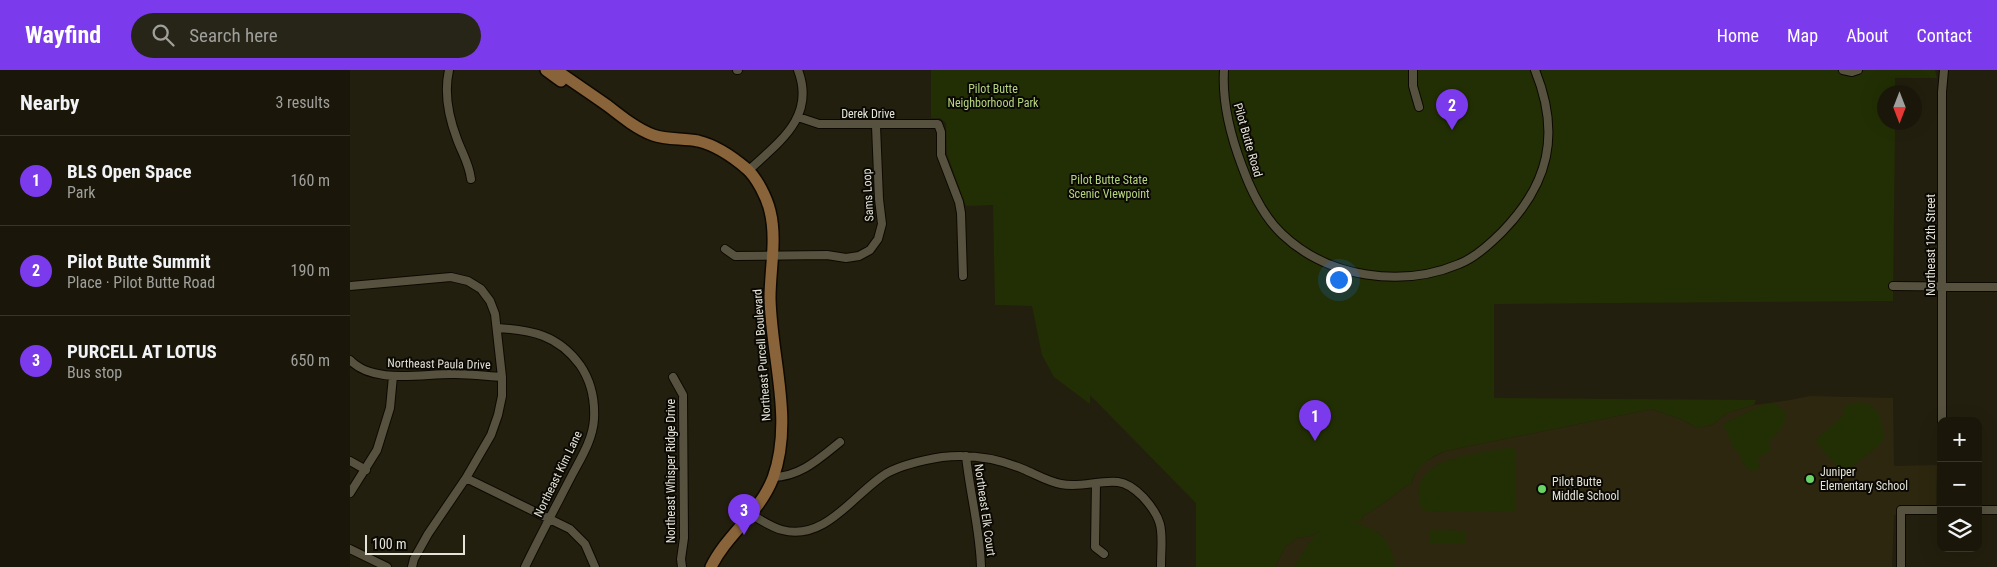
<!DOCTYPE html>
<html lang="en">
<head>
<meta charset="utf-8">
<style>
	:root { --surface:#1a170a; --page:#272418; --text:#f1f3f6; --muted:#9f9f9c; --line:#38362b; --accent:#7c3aed }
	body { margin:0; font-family:"Roboto Condensed",sans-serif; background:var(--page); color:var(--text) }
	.controls { position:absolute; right:15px; bottom:15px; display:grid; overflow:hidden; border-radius:10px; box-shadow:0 5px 20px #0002 }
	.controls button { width:45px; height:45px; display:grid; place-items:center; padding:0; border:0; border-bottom:1px solid var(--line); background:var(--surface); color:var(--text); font:25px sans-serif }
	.compass { position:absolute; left:1527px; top:15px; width:45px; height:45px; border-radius:50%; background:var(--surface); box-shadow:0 5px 20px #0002; rotate:180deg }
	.scale { position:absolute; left:15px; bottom:12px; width:100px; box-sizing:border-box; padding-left:5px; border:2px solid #e5e2d7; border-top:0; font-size:14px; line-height:18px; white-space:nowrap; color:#e5e2d7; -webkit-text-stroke:4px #0b0904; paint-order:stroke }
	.you { position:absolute; left:988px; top:209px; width:18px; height:18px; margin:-12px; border:4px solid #fff; border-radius:50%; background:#1a73e8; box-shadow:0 0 0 8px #1a73e833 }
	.badge { display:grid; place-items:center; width:32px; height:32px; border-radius:50%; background:var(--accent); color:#fff; font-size:16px; font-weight:700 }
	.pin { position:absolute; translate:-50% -41px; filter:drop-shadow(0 1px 2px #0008) }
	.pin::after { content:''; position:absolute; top:26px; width:18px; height:15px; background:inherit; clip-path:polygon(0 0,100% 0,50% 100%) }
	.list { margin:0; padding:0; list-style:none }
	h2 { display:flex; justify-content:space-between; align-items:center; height:65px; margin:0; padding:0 20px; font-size:21px }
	h2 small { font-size:16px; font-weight:400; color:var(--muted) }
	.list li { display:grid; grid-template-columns:32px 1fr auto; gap:15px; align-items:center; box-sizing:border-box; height:90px; padding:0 20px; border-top:1px solid var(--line) }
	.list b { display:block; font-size:19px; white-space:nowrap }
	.list p { margin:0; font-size:16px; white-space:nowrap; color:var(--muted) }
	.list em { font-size:16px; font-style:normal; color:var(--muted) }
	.icon { flex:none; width:28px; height:28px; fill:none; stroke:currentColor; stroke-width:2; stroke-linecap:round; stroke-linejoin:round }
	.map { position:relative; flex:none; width:1647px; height:497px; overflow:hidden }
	header { display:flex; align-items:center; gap:30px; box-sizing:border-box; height:70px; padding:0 25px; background:var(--accent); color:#fff }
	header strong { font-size:24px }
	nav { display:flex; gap:28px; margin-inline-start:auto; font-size:18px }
	.search { width:350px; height:45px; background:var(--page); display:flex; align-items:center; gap:12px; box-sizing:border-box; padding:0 18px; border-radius:28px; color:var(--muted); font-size:19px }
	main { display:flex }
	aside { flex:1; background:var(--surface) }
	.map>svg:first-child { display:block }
	.built { fill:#2d270f }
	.green { fill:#222f04 }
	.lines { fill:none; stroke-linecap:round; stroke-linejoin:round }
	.street-casing { stroke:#0d0900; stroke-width:10 }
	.secondary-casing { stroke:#0d0900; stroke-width:14 }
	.street { stroke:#56523f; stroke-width:8 }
	.secondary { stroke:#89633a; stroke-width:11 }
	.poi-dot { fill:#68d465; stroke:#0b0904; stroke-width:2 }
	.labels { text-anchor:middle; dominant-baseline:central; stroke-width:4; stroke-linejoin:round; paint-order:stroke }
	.park-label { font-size:12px; fill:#b7d57f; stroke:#0b0904 }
	.street-label { font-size:12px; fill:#e5e2d7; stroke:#0b0904 }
	.poi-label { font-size:12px; fill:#e5e2d7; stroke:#0b0904; text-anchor:start }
</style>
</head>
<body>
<header>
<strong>Wayfind</strong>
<div class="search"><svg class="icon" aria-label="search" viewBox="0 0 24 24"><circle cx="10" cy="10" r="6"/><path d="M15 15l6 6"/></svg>Search here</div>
<nav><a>Home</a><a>Map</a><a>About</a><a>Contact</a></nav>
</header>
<main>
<aside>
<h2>Nearby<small>3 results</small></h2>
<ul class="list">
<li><span class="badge">1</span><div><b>BLS Open Space</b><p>Park</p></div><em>160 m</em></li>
<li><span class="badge">2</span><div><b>Pilot Butte Summit</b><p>Place · Pilot Butte Road</p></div><em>190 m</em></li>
<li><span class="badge">3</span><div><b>PURCELL AT LOTUS</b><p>Bus stop</p></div><em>650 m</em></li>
</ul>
</aside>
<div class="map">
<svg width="1647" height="497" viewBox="0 0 1647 497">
	<rect width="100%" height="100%" fill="#231f0e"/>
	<!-- built -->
	<path class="built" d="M1460 326 1543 328 1544 396 1587 395 1586 437 1544 445 1542 497H925L935 477 947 468 961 466 978 456 989 452H1011L1013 446 1034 433 1056 416 1061 414 1067 399 1074 392 1095 381 1302 339 1333 350 1347 358 1362 355 1377 343 1404 335 1440 330Z"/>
	<!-- green -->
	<path class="green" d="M581 0H1585L1587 8H1545V22H1534V52L1545 53 1543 231 1144 234V328L1406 330 1404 335 1377 343 1362 355 1347 358 1333 350 1302 339 1095 381C1079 388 1066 396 1061 414L1056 416 1034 433 1013 446 1011 452H1002C1029 460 1040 466 1045 497H944L961 470 971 460 961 466 947 468 935 477 925 497H846V433L740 325V334L704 307 692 285 682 236 645 235 643 135 616 136 597 84 596 53 590 48H581Z
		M1509 332C1532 336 1532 351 1534 371L1493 404 1465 371 1493 345 1494 337 1500 334Z
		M1423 333C1448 345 1431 358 1419 371L1421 381 1407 388 1410 396 1404 402C1395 398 1391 391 1389 382H1386L1373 354 1412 335Z
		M1158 378 1166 379V439L1162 442 1076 441 1070 437C1069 431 1068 424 1069 418 1075 386 1133 383 1158 378Z
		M1079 460 1115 461V473H1079Z"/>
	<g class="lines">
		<defs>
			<path id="street" d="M99 0C94 22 99 48 107 69 112 83 119 93 121 109
				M387 0H388
				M874 0C872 32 881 67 892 96 901 121 913 146 932 164 978 208 1052 218 1109 194 1125 188 1140 174 1152 162 1199 114 1211 64 1185 0
				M1063 0V16L1069 37
				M1493 0 1502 2 1508 0
				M448 47 469 54H588L591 62V85L609 132 611 143 613 206
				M399 100C429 72 466 47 448 0
				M375 179 385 186 477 185 496 188 509 186 520 180 528 169 532 154 529 129 526 56
				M0 216 101 207 118 211 131 219 140 231 145 244 152 307V326L148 345 141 365 116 408 78 464 64 489 62 497
				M1543 216 1647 217
				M147 258C182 260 208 265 230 295 241 311 245 330 244 349 243 369 231 388 222 405 206 436 190 466 175 497
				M0 290C23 315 74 303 105 304 121 304 136 306 152 307
				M323 307 333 325 334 468 331 489 332 497
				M1592 351V22L1594 0
				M616 386C620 424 630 459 631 497
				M0 391 16 400
				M423 407C450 407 470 388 490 372
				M116 408 220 459 235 474 245 497
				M746 413 745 477 754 484
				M0 423 27 380 40 338 43 306
				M1628 440H1647
				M402 445C411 450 421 457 432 460 476 472 505 422 537 403 554 394 573 390 592 387 619 384 647 388 673 399 685 404 699 412 711 414 730 418 749 410 768 412 778 413 786 420 793 427 817 453 811 464 811 497
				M0 479 37 497
				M1551 497V440H1591"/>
			<path id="secondary" d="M196 0 211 11
				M206 0C223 12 241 24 258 36 272 47 287 59 303 65 317 70 333 68 348 71 365 75 383 87 397 99 407 108 417 128 420 141 427 169 420 200 420 228 421 287 444 350 423 408 409 444 377 464 361 497"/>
		</defs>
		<!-- street casing -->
		<use href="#street" class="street-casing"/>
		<!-- secondary casing -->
		<use href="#secondary" class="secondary-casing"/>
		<!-- street -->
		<use href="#street" class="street"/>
		<!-- secondary -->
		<use href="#secondary" class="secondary"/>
	</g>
	<!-- markers -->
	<g class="poi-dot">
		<circle cx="1460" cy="409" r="5"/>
		<circle cx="1192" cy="419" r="5"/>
	</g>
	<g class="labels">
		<!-- park labels -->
		<g class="park-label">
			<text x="643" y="19">Pilot Butte<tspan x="643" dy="14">Neighborhood Park</tspan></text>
			<text x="759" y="110">Pilot Butte State<tspan x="759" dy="14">Scenic Viewpoint</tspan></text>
		</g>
		<!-- street labels -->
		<g class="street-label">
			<text x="518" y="44">Derek Drive</text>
			<text transform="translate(898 70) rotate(74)">Pilot Butte Road</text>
			<text transform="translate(518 125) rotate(-93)">Sams Loop</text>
			<text transform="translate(1581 175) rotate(-90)">Northeast 12th Street</text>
			<text transform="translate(412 285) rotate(-94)">Northeast Purcell Boulevard</text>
			<text transform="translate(89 294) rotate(1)">Northeast Paula Drive</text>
			<text transform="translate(321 401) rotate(-90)">Northeast Whisper Ridge Drive</text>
			<text transform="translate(208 404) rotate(-64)">Northeast Kim Lane</text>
			<text transform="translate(635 440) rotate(82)">Northeast Elk Court</text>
		</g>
		<!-- poi labels -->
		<g class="poi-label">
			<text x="1470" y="402">Juniper<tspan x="1470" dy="14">Elementary School</tspan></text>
			<text x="1202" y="412">Pilot Butte<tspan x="1202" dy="14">Middle School</tspan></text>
		</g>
	</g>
</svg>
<div class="controls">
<button>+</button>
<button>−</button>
<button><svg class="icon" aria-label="layers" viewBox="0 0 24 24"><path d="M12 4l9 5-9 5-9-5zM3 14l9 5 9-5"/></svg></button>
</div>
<svg class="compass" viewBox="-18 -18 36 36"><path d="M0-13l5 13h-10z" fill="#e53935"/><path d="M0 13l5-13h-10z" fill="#9f9f9c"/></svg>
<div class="scale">100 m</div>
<div class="you"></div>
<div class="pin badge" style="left:965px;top:371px">1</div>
<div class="pin badge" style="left:1102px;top:60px">2</div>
<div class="pin badge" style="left:394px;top:465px">3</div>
</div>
</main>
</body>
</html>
